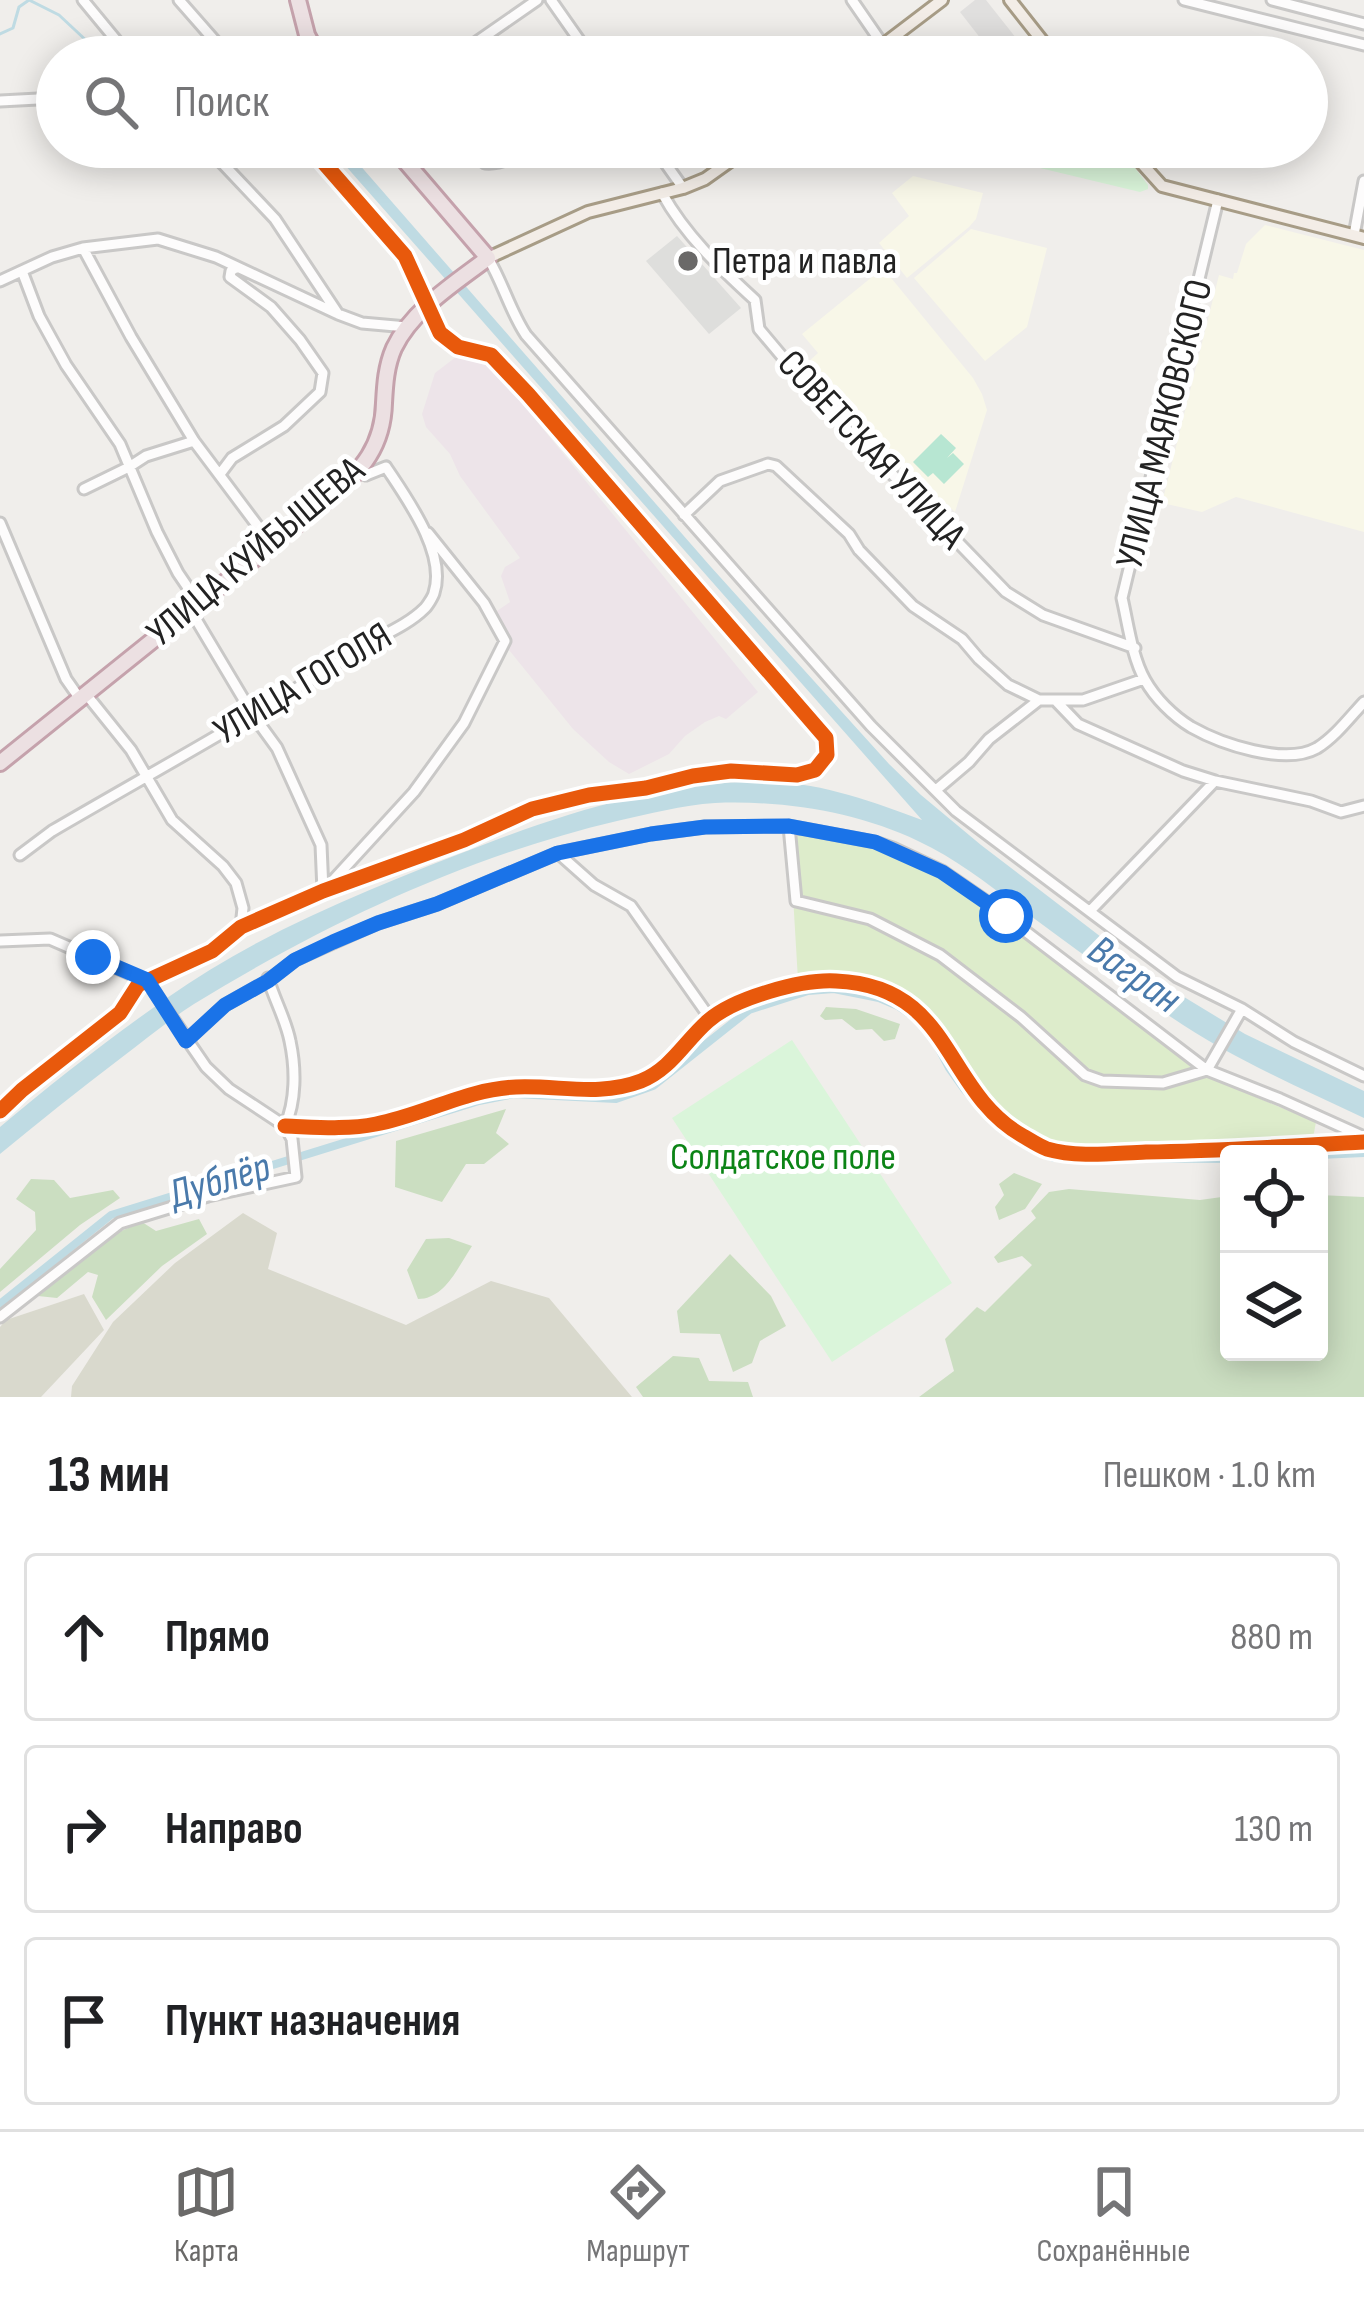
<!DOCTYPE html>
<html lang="ru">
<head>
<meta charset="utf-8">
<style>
	:root { --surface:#fff; --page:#f2f2f2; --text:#202124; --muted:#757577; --line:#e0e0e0; --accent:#6a6968 }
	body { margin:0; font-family:"Sofia Sans Condensed",sans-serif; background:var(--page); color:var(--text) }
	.controls { position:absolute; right:36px; bottom:36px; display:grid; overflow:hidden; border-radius:12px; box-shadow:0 6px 30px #0003 }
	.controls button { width:108px; height:108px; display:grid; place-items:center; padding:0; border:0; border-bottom:3px solid var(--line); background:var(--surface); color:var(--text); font:60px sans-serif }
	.stop { position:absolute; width:36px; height:36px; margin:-27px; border:9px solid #1a73e8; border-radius:50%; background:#fff }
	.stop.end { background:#1a73e8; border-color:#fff; box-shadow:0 3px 12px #0008 }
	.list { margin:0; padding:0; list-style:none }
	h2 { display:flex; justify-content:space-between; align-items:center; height:156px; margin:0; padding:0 48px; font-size:51px }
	h2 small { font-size:39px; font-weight:400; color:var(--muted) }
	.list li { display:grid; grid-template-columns:78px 1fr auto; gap:36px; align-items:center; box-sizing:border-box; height:168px; margin:0 24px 24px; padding:0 24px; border:3px solid var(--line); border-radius:12px }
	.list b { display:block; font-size:45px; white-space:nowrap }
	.list em { font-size:39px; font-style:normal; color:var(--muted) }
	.icon { flex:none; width:66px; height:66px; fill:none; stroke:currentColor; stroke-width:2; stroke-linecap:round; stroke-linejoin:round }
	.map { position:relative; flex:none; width:1364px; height:1397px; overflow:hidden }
	.search { position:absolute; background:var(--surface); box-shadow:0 6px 30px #0003; left:36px; right:36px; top:36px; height:132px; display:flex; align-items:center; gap:30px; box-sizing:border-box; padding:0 42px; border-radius:66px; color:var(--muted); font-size:45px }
	.sheet { height:732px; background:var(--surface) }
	nav { display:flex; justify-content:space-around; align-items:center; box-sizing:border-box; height:168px; border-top:3px solid var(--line); background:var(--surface); font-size:33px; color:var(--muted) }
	nav a { display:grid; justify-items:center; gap:6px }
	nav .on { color:var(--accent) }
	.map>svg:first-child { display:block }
	.industrial { fill:#ede4e9 }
	.education { fill:#f8f7e8 }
	.religious { fill:#dededc }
	.construction { fill:#d9d9cd }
	.grass { fill:#ddeccb }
	.forest { fill:#cbdec1 }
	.park { fill:#daf5da }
	.pitch { fill:#b7e6d2 }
	.parking { fill:#e0dfde }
	.water { fill:#bfdbe3 }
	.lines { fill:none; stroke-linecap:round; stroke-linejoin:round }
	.stream { stroke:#bfdbe3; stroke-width:3 }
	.canal { stroke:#bfdbe3; stroke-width:8 }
	.minor-casing { stroke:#c9c8c7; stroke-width:15 }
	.major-casing { stroke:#a79c86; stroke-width:16 }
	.highway-casing { stroke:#c5a2ac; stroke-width:20 }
	.minor { stroke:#fdfcfc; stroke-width:9 }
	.major { stroke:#f3ede7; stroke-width:10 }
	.highway { stroke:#ece0e2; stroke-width:14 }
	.cycleway-casing { stroke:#fff; stroke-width:22 }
	.cycleway { stroke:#e8590c; stroke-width:15 }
	.route { stroke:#1a73e8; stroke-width:15 }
	.poi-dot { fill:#6a6968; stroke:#fff; stroke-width:4.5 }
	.labels { text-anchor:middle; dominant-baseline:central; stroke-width:10; stroke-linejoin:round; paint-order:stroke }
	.poi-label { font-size:39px; fill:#222; stroke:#fff; text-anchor:start }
	.street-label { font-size:39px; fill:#222; stroke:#fff }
	.park-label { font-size:39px; fill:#0c8416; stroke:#fff }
	.water-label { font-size:42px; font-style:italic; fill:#4a7aab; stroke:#fff }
</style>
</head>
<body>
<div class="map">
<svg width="1364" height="1397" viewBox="0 0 1364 1397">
	<rect width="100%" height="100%" fill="#f0eeeb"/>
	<!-- industrial -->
	<path class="industrial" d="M465 350 486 359 758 692 726 719 719 716 705 722 685 736 669 754 629 774 609 762 573 729 501 640 491 622 497 611 510 602 501 576 505 567 520 558 460 476 450 454 426 427 422 414 435 373Z"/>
	<!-- education -->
	<path class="education" d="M913 176 983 193 976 219 969 227 907 278 879 243 909 216 892 193Z
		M1265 225 1364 250V532L1236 497 1202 512 1162 503 1219 275 1233 279 1234 273H1237L1246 244Z
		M971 229 1047 248 1027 327 985 361 914 278Z
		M883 268 973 378 982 394 987 410 955 512 878 440 856 424 805 365 818 353 802 334Z"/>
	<!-- religious -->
	<path class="religious" d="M677 236 741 308 709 334 646 261Z"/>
	<!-- construction -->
	<path class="construction" d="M243 1213 277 1233 268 1269 406 1325 491 1281 549 1298 632 1397H71L72 1386 113 1322 175 1263Z
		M84 1294 104 1330 41 1397H0V1327L6 1320Z"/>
	<!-- grass -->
	<path class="grass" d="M789 829 864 844 908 858 953 882 1017 929 1200 1074 1316 1122 1313 1138C1251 1143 1088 1164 1037 1138 1008 1123 982 1095 965 1067 958 1057 954 1045 947 1035 913 986 853 975 798 980Z"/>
	<!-- forest -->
	<path class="forest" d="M826 1007 856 1009 900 1024 895 1039 884 1041 872 1029 856 1030 842 1019 825 1020 820 1016Z
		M506 1109 496 1133 509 1144 484 1164H466L442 1202 395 1187 396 1141Z
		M1014 1173 1042 1184 1025 1209 999 1220 995 1207 1004 1195 999 1184Z
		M31 1179 54 1180 70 1198 113 1190 120 1198 80 1225 0 1292V1269L36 1230 35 1212 16 1199Z
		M1069 1189 1200 1200 1229 1196V1352H1319V1195L1364 1197V1397H919L954 1371 945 1339 977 1307 985 1312 1032 1265 1022 1256 998 1263 994 1257 1036 1218 1031 1211 1049 1192Z
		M199 1219 207 1234 162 1266 106 1320 92 1297 98 1275 88 1272 57 1298 38 1296 112 1235 142 1222 156 1231Z
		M449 1238 472 1246C458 1267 445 1299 418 1299L407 1270 426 1239Z
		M730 1254 771 1296 786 1326 760 1341 752 1363 733 1372 720 1334 680 1333 677 1311Z
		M673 1356 699 1358 709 1381 748 1382 753 1397H643L636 1387Z"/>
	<!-- park -->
	<path class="park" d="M1006 147H1119L1148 185V189L1140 192 1003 159Z
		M792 1040 952 1283 832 1362 672 1118Z"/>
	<!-- pitch -->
	<path class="pitch" d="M941 434 956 448 947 458 953 453 964 464 944 484 933 473 928 477 913 462Z"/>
	<!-- parking -->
	<path class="parking" d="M975 0H986L1024 48 1013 57H995L960 12Z"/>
	<!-- water -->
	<path class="water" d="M329 147H344L711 567 889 764 921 795 981 845 1161 983 1245 1034 1364 1091V1118C1299 1087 1231 1058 1171 1017 1121 983 1073 947 1024 911 990 886 957 859 918 841 858 812 782 800 715 803 682 805 649 814 617 821 468 856 324 924 194 1004 169 1020 145 1040 121 1058 80 1089 40 1121 0 1154V1127C53 1082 110 1038 167 998 263 930 378 885 488 843 578 809 675 779 772 782 823 783 876 803 922 820Z"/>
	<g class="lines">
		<!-- stream -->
		<path class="stream" d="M0 34 13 28 19 7 29 0 59 15 90 44 109 51"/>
		<!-- canal -->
		<path class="canal" d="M1319 1155 1364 1153
			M0 1304 111 1215 479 1101 514 1094 616 1099 653 1086 749 1010 808 991 834 989 879 998 898 1006 917 1019 931 1034 949 1068 964 1089 1001 1129 1030 1148 1054 1158 1229 1159"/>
		<defs>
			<path id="minor" d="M83 0 121 46 126 57
				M179 0 229 57
				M551 0 591 57
				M852 0 883 45
				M1184 0 1364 45
				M1272 0 1364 24
				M455 57 537 0
				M0 101 57 98
				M207 147 275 219 338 314 362 323 407 327
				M654 147 683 188
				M485 163C500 164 513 159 523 147
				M662 193C685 235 720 268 755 300L759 329 832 416 865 446 1006 592 1043 615 1135 648
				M1218 200 1122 598C1128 624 1132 657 1145 680 1155 698 1173 716 1191 727 1221 744 1285 766 1317 748 1335 737 1350 717 1364 702
				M1354 235 1364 181
				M83 248 131 337 194 441 272 545
				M488 258C503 283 510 311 526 335L871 726 956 811 1177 977 1242 1009 1294 1042 1364 1076
				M22 271 39 316 66 365 120 444 157 532 178 573 199 604
				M0 281 52 257 83 248 158 239 216 257 338 314
				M220 474 232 458 284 426 320 392 323 373 300 340 271 307 230 277 231 271 237 267
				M84 489 129 467 146 456 194 441
				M684 515 720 481 768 464 776 466 849 534 859 550 913 606 962 639 979 659 1008 685 1039 700
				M0 523 66 679 80 699
				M191 611 253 715 277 748 321 845 323 891
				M86 694 131 750 172 820 223 866 236 883 243 908 241 927
				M1055 700 1078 724 1183 771 1215 781 1311 801 1341 812 1364 806
				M936 790 969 762 989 739 1039 700H1083L1144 679
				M789 826 796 901 870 919 940 955 1021 1017 1085 1075 1102 1081 1163 1083 1207 1070 1242 1009
				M558 853 594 885 631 906 710 1018
				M20 855 52 831C153 772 256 716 354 652 376 637 405 628 425 608 427 606 433 597 434 593 447 553 407 499 386 467L366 475 359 472
				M327 887 414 792 464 723 505 641 484 603 428 533
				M1090 911 1215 781
				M0 941 50 939 147 981 206 1067 229 1089 285 1126 292 1139 296 1177 208 1196 120 1223 0 1317
				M268 978C274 999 286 1020 290 1041 296 1069 296 1101 285 1126
				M186 1041 225 1005 268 981 295 960 378 923 437 904 558 853 651 834 705 827 789 826 875 842 893 848 942 871 987 902 1207 1070 1280 1099 1364 1137
				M0 1111 22 1090 120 1013 138 985 212 951 241 927 323 891 464 840 532 809 589 795 646 788 693 776 731 771 797 775 815 770 827 755 826 738 528 394 491 355 458 347 440 333 405 256 310 147
				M285 1126C315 1127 346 1130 376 1124 423 1115 467 1089 516 1087 559 1085 599 1097 641 1081 671 1069 685 1041 708 1021 734 998 802 979 836 981 954 986 942 1090 1023 1136 1030 1140 1039 1146 1047 1149 1078 1158 1115 1153 1146 1152 1219 1151 1291 1146 1364 1142"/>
			<path id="major" d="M1010 0 1055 57
				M867 57 942 0
				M1127 147 1162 186 1364 238
				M488 258 588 212 683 188 705 179 750 147"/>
			<path id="highway" d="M298 0 307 35 319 57
				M0 763 331 497C362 470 383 446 384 403 385 385 386 366 394 348 412 310 455 283 488 258L393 147"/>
		</defs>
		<!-- minor casing -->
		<use href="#minor" class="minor-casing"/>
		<!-- major casing -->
		<use href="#major" class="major-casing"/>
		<!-- highway casing -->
		<use href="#highway" class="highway-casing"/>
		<!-- minor -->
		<use href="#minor" class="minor"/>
		<!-- major -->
		<use href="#major" class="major"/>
		<!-- highway -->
		<use href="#highway" class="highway"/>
		<defs>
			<path id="cycleway" d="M0 1111 22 1090 120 1013 138 985 212 951 241 927 323 891 464 840 532 809 589 795 646 788 693 776 731 771 797 775 815 770 827 755 826 738 528 394 491 355 458 347 440 333 405 256 310 147
				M285 1126C315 1127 346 1130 376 1124 423 1115 467 1089 516 1087 559 1085 599 1097 641 1081 671 1069 685 1041 708 1021 734 998 802 979 836 981 954 986 942 1090 1023 1136 1030 1140 1039 1146 1047 1149 1078 1158 1115 1153 1146 1152 1219 1151 1291 1146 1364 1142"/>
		</defs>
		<!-- cycleway casing -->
		<use href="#cycleway" class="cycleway-casing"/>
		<!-- cycleway -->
		<use href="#cycleway" class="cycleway"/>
	</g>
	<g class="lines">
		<!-- route -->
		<path class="route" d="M93 957 147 980 186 1041 225 1005 268 981 295 960 333 942 378 923 437 904 558 853 651 834 705 827 789 826 875 842 942 872 1006 916"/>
	</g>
	<!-- markers -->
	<circle class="poi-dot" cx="688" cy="261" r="12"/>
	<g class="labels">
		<!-- poi labels -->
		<g class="poi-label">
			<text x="712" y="261">Петра и павла</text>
		</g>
		<!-- street labels -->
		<g class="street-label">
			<text transform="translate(1165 424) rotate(-76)">УЛИЦА МАЯКОВСКОГО</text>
			<text transform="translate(871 450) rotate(47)">СОВЕТСКАЯ УЛИЦА</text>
			<text transform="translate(256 552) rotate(-40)">УЛИЦА КУЙБЫШЕВА</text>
			<text transform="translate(303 684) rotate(-31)">УЛИЦА ГОГОЛЯ</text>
		</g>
		<!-- park labels -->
		<g class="park-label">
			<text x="783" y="1157">Солдатское поле</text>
		</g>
		<!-- water labels -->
		<g class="water-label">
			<text transform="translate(1134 975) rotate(35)">Вагран</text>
			<text transform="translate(220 1181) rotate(-17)">Дублёр</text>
		</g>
	</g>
</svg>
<div class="controls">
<button><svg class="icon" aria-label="locate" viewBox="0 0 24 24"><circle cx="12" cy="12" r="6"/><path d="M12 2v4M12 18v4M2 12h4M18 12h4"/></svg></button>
<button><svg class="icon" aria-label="layers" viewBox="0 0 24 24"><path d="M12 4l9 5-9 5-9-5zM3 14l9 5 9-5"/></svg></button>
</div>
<div class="stop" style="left:1006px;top:916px"></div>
<div class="stop end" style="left:93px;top:957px"></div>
<div class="search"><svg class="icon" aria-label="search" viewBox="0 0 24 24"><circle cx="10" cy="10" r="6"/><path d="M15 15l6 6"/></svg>Поиск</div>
</div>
<section class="sheet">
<h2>13 мин<small>Пешком · 1.0 km</small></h2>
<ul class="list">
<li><svg class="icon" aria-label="ahead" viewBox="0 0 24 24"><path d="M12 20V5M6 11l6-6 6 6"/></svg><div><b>Прямо</b></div><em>880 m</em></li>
<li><svg class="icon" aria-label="right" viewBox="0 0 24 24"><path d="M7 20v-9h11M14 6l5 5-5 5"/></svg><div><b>Направо</b></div><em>130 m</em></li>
<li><svg class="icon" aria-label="arrive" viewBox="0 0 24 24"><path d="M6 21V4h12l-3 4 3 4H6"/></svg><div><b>Пункт назначения</b></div></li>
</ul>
</section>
<nav>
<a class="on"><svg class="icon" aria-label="map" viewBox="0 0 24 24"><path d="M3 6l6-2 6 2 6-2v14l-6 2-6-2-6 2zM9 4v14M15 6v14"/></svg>Карта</a>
<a><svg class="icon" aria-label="directions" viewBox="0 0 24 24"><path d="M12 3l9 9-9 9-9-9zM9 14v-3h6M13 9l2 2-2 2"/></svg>Маршрут</a>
<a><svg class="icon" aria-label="saved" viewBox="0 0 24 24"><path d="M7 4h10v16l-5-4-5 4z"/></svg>Сохранённые</a>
</nav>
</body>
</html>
